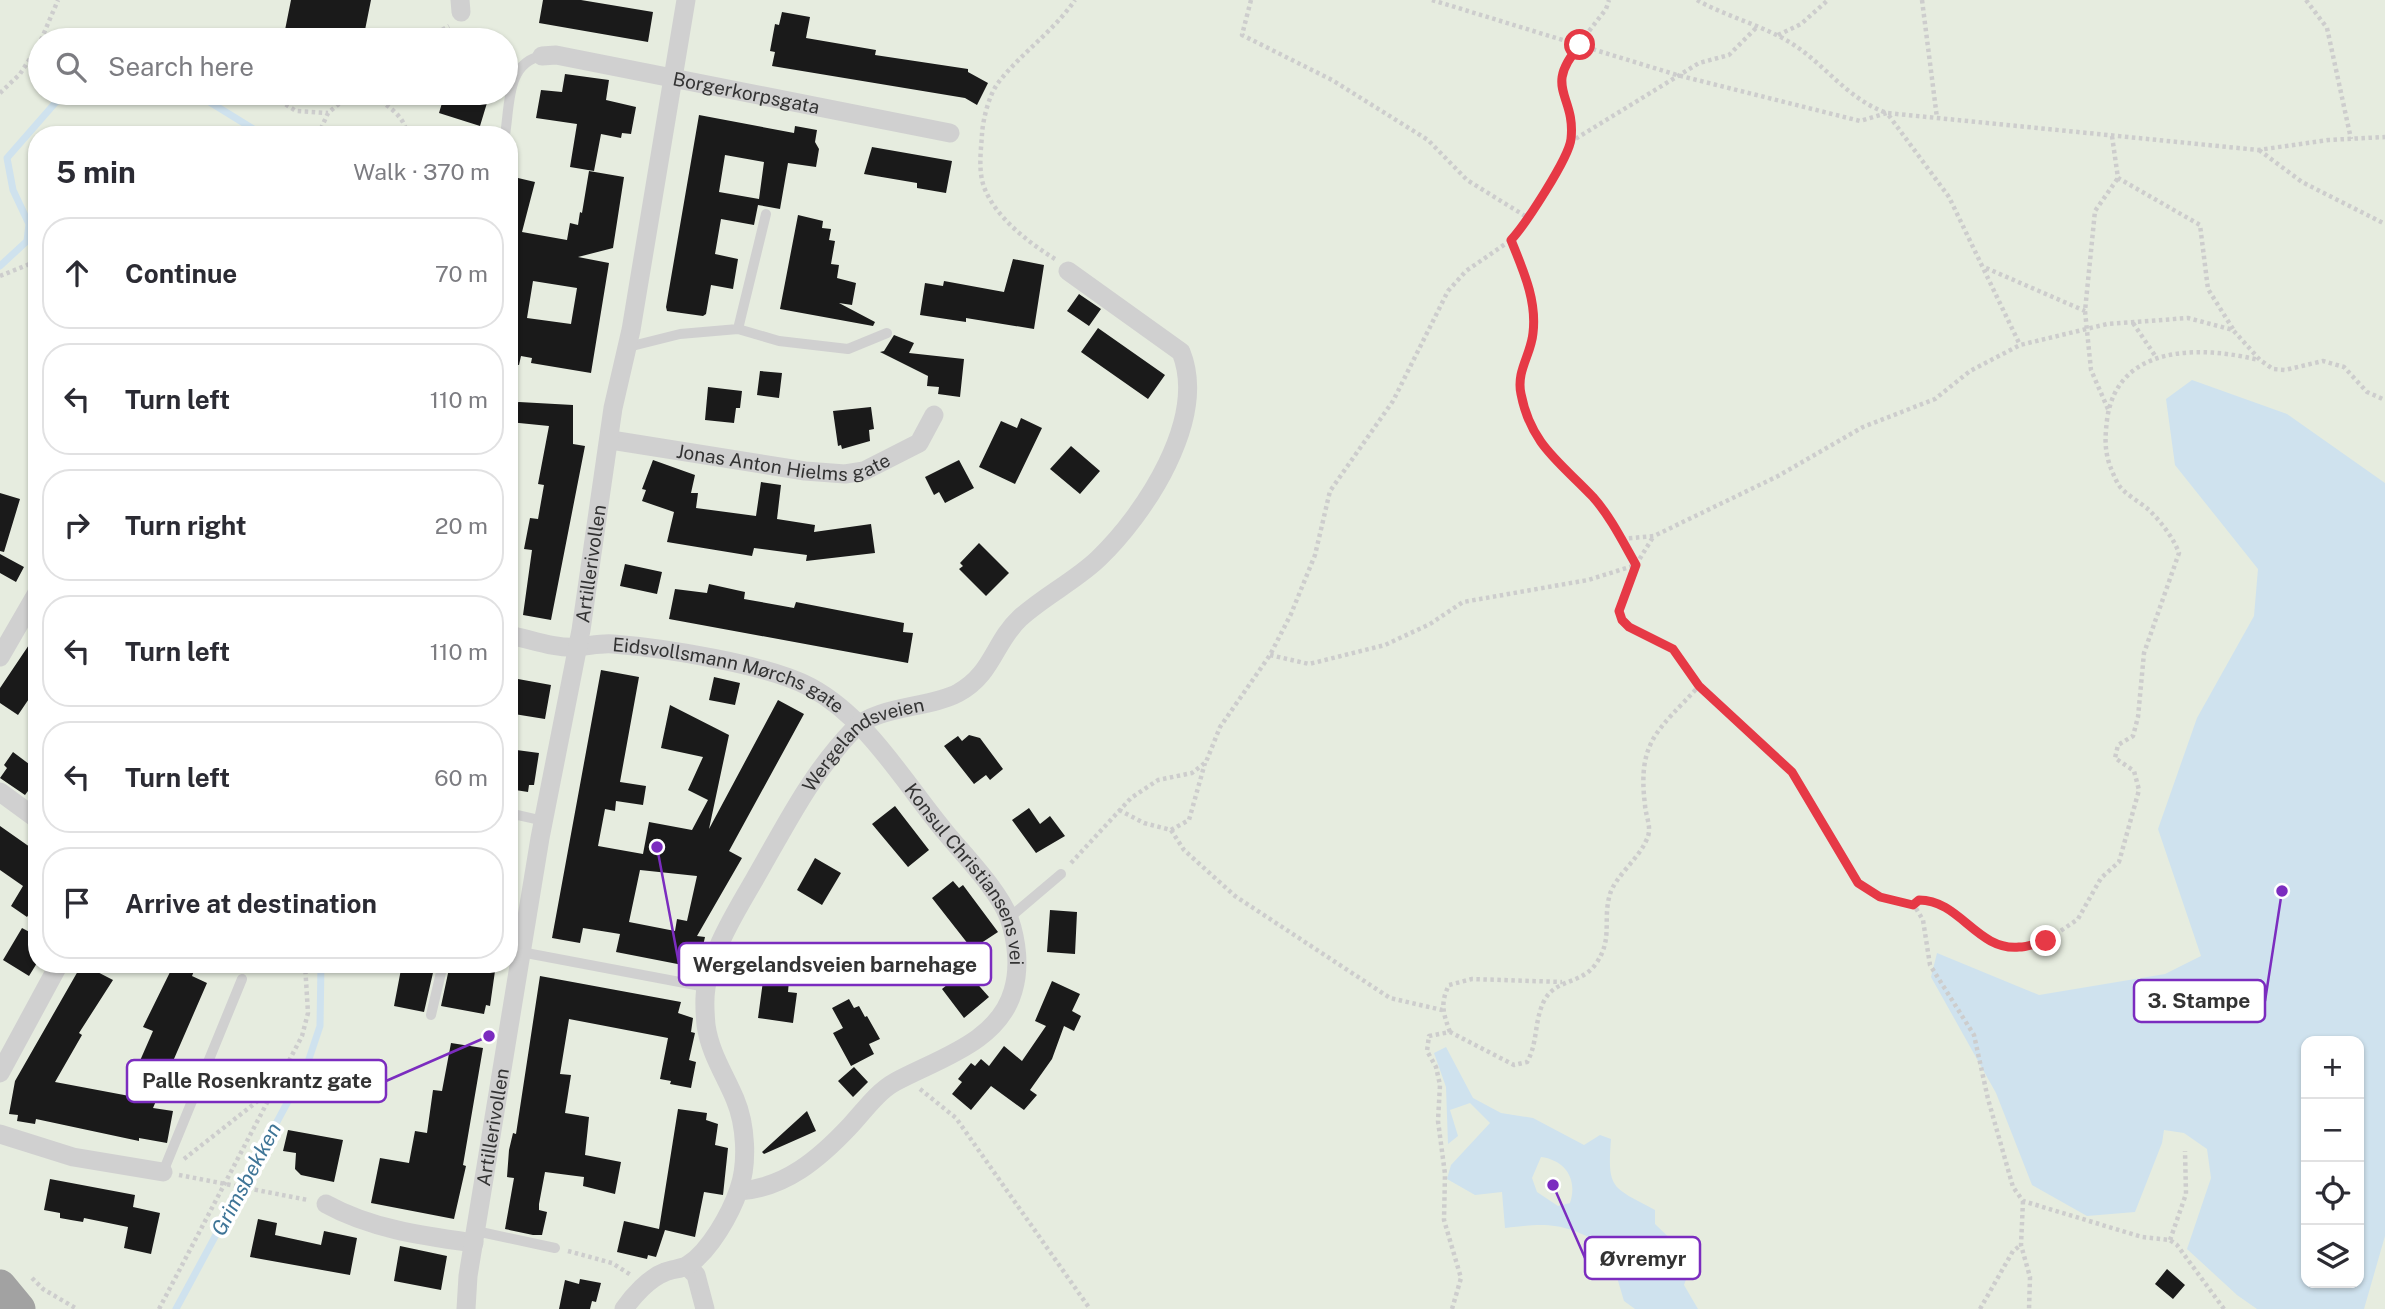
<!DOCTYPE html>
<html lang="en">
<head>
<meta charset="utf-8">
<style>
	:root { --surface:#fff; --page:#f2f2f3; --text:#2b2b33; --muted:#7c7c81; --line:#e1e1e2 }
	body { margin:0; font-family:"Public Sans",sans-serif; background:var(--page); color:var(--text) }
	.controls { position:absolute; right:21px; bottom:21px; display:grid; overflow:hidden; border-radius:14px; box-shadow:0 2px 5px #0004 }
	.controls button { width:63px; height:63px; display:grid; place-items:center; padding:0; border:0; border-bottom:2px solid var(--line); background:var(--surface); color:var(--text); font:35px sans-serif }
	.stop { position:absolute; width:21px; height:21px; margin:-16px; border:5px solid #e63946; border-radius:50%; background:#fff }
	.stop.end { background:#e63946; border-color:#fff; box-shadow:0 2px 7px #0008 }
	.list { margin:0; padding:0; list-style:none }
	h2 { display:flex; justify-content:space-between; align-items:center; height:91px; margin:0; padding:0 28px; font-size:30px }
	h2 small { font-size:23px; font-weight:400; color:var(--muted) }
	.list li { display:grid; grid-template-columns:46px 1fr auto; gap:21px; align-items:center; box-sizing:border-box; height:112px; margin:0 14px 14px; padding:0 14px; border:2px solid var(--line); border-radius:28px }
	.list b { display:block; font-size:26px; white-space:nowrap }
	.list em { font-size:23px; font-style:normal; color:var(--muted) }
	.icon { flex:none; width:38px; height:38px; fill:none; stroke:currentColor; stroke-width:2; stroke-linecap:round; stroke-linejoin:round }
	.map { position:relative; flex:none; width:2385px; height:1309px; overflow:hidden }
	.search { position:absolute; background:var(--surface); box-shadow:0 2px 5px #0004; left:28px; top:28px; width:490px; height:77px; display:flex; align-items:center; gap:18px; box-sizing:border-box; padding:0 24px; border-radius:38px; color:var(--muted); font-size:26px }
	.panel { position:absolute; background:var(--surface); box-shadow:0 2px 5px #0004; left:28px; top:126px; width:490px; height:847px; border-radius:28px }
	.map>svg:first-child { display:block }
	.green { fill:#e6ecdf; fill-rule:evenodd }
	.water { fill:#cfe2ee; fill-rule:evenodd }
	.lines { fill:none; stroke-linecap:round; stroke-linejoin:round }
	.stream { stroke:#cfe2ee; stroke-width:7 }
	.building { fill:#1a1a1a; fill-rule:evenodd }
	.path { stroke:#cdcdcd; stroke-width:4.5; stroke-dasharray:3.5 3.5; stroke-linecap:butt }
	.service { stroke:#d0d0d0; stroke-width:10 }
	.minor { stroke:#d0d0d0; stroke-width:19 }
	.trunk { stroke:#a2a2a2; stroke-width:33 }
	.route { stroke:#e63946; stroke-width:9 }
	.labels { text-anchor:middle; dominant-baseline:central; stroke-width:7; stroke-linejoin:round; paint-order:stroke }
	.street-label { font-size:19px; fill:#333; stroke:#fff }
	.water-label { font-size:21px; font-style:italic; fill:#3f7597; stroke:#fff }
	.leader { fill:none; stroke:#7b2cbf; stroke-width:2.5 }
	.callout-dot { fill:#7b2cbf; stroke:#fff; stroke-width:2.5 }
	.callout { fill:#fff; stroke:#7b2cbf; stroke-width:2.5 }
	.callout-label { font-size:21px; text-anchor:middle; font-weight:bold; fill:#333 }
</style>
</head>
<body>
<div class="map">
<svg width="2385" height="1309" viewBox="0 0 2385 1309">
	<rect width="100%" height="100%" fill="#fff"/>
	<!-- green -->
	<path class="green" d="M0 0H2385V1309H0ZM40 40H506V93H40ZM37 135H509V964H37ZM2306 1041H2359V1283H2306Z"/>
	<!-- water -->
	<path class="water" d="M2192 380 2287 414 2385 483V1236L2364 1309H2257L2237 1295 2187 1249 2211 1178 2207 1149 2184 1133 2164 1130 2162 1143 2135 1212 2087 1216 2032 1185 1996 1093 1931 977 1937 953 2039 995 2165 974 2201 956 2158 829 2197 718 2254 616 2258 569 2175 465 2166 399ZM2306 1041H2359V1283H2306Z
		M1446 1047 1473 1098 1501 1113 1533 1118 1584 1145 1600 1135 1611 1139C1607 1190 1612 1187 1655 1210V1224L1684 1252 1691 1266 1684 1285 1698 1309H1635L1624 1301 1608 1247C1565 1224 1553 1222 1505 1228L1502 1192 1475 1195 1447 1179 1451 1165 1490 1123 1470 1103 1450 1110 1458 1136 1448 1144 1446 1087 1434 1053ZM1541 1157C1565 1160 1578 1179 1570 1203L1558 1206 1537 1192 1532 1178Z"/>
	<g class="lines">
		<!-- stream -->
		<path class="stream" d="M195 93 263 135
			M0 266 27 241 29 224 13 190 7 158 56 102 80 93
			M176 1309 306 1068 320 1026 321 964"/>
	</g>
	<!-- building -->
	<path class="building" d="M291 0H371L363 40H283Z
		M543 0H581L653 12 648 42 539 23Z
		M782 12 810 17 806 38 876 50 875 55 968 69V72L988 83 977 105 965 98 772 66 775 52 770 51 775 24 779 25Z
		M565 74 609 80 606 100 636 107 631 134 622 133 621 138 601 134 594 171 570 167 577 124 536 118 541 90 562 92Z
		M445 93H490L480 126 439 113Z
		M699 115 794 133 795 126 817 130 815 142 819 149 816 167 788 163 780 209 758 205 754 225 721 219 715 254 738 259 733 289 711 285 706 314 703 316 667 311 666 307ZM725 155 764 162 759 199 719 192Z
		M872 147 952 161 946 193 917 188V183L864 174Z
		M589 171 624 177 613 248 578 257 609 263 591 373 531 363 532 358 521 356 519 365 509 364V183L516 185 518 178 535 182 522 232 567 240 570 223 578 225 580 212 582 213ZM533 281 577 288 571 324 527 318Z
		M798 215 823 221 822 228 831 229 829 240 835 241 831 264 839 265 837 278 856 283 852 305 839 303 875 322 873 326 780 309Z
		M1013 259 1044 265 1034 329 966 318V322L920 315 925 283 943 286 944 281 1004 292Z
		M1079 294 1101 309 1089 326 1067 311Z
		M1098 328 1165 375 1148 399 1081 352Z
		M894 335 914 343 909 353 964 359 960 397 938 394 939 387 927 386 928 376 880 352 884 351Z
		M760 371 782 373 779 398 757 395Z
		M708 387 742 391 740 408H736L734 423 705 420Z
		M519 402 573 405V444L585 446 551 620 523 615 532 550 524 549 530 518 538 519 544 485 538 484 549 426 509 422V404Z
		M871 407 874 429 869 430 870 441 842 449 841 445 838 446 833 411Z
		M1021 418 1042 428 1015 484 979 467 1001 421 1017 428Z
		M1071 446 1100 471 1080 494 1050 469Z
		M653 460 695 475 691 493H698L696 508 756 516 761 482 781 485 777 519 815 525 814 532 871 524 875 553 806 561 807 555 754 548 752 556 667 542 674 512 642 501 646 490 642 489Z
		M959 460 974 488 945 503 939 492 934 495 925 477Z
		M0 493 20 499 4 552 0 551Z
		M979 543 1009 573 986 596 959 569 963 566 960 563Z
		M0 554 24 567 16 582 0 573Z
		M625 564 662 572 657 594 620 586Z
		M709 584 745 592 744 599 794 608 796 602 904 623 903 632 913 633 908 663 669 619 675 589 707 593Z
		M37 633V687L18 715 0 703V688Z
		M601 670 639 677 620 782 646 786 643 805 616 801 615 811 605 809 598 846 643 854 649 822 692 830 708 800 688 790 703 757 661 748 670 705 729 735 709 829 778 700 804 714 729 851 742 858 697 936 705 937 698 968 616 952 620 934 583 928 580 943 552 938ZM640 870 697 876 687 921 677 919 675 931 629 922Z
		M714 677 740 683 735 705 709 700Z
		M518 679 551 685 545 719 514 714Z
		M969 735 980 738 1003 769 990 780 986 775 974 784 944 746 958 736 962 741Z
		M509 749 539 753 534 785H529L528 792 509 789Z
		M13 752 37 770V779L25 795 0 778 7 768 4 765Z
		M895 806 929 850 908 867 872 824Z
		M1029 808 1040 824 1050 816 1065 836 1036 853 1012 820Z
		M0 826 37 852V902L27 917 11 906 23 886 0 870Z
		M815 858 841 873 822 905 797 890Z
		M953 881 959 888 963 885 998 932 972 949 932 898Z
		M1050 910 1077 912 1075 954 1047 952Z
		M22 928 37 936V963L29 976 3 960Z
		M768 944 791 958 788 992 797 993 793 1023 758 1018Z
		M82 964 113 980 79 1033 82 1035 55 1082 156 1101 153 1108 173 1111 167 1143 139 1138V1141L36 1119 35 1124 17 1121 18 1115 9 1114 15 1081Z
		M174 964 194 971 192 976 207 983 167 1075 139 1063 153 1031 143 1027Z
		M402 964H435L424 1012 394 1006Z
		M450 964H496L490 1006 486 1005 484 1014 441 1006Z
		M965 970 989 997 964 1018 942 989Z
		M540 976 681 1002 678 1013 693 1018 691 1032 695 1033 689 1060 696 1062 691 1088 670 1084 671 1081 660 1079 668 1038 569 1019 560 1074 571 1075 565 1113 589 1117 585 1155 621 1162 615 1194 583 1186 584 1177 545 1172 539 1204V1210L547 1212 546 1217 542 1235H533L505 1229 514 1178 507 1177 509 1150 513 1133 516 1134Z
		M1052 981 1080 994 1072 1011 1081 1016 1074 1031 1064 1026 1052 1059 1030 1090 1037 1095 1024 1110 991 1086 971 1110 952 1094 962 1082 958 1079 971 1063 975 1066 981 1059 989 1066 1004 1046 1022 1061 1046 1026 1035 1021Z
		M849 999 854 1008 859 1006 865 1017 867 1016 880 1039 869 1044 874 1054 851 1066 833 1033 843 1028 832 1008Z
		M451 1043 483 1048 463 1165 466 1166 454 1219 371 1203 380 1158 409 1163 415 1131 427 1133 433 1090 442 1091Z
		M854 1067 868 1082 853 1097 838 1081Z
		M678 1109 707 1113 706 1120 718 1124 715 1145 728 1148 723 1195 704 1192 695 1237 665 1230 656 1257 648 1255 647 1259 617 1252 624 1221 659 1229Z
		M807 1111 816 1131 764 1154 762 1152Z
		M288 1130 343 1140 334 1182 301 1175 295 1169 296 1153 283 1151Z
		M50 1179 135 1195 133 1207 160 1213 151 1254 124 1248 128 1227 84 1218 83 1222 71 1220 60 1218V1213L44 1210Z
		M258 1219 277 1223 275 1235 321 1245 324 1231 357 1238 350 1275 250 1257Z
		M400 1246 447 1256 441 1290 394 1281Z
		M2167 1269 2185 1285 2173 1299 2155 1284Z
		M580 1279 601 1283 596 1302 592 1301 590 1309H559L565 1280 579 1284Z"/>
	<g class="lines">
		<!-- path -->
		<path class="path" d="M1251 0 1242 35 1332 80 1428 140 1467 180 1530 219
			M1432 0 1677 75 1860 121 1887 113 1949 197 2020 345
			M1697 0C1727 17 1762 25 1791 43 1826 65 1847 99 1887 113L2258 150 2328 140 2385 137
			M1922 0 1937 118
			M2306 0 2327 28 2351 139
			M1778 35 1801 24 1828 0
			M41 40 58 0
			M424 40 449 26
			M0 93 20 74 40 43
			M268 93 296 111 328 113
			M369 93C384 104 405 114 407 135
			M318 135 328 113 352 93
			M2112 136 2118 178 2200 225 2208 289 2233 329
			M1571 140 1568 112 1560 81 1566 61 1606 9 1609 0
			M2259 150 2302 182 2385 224
			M1511 240C1523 270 1538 301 1533 334 1530 356 1515 372 1521 396 1535 455 1561 458 1595 498 1605 510 1613 526 1621 539
			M1055 259C1029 243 995 217 984 187 978 170 981 151 982 134 983 119 989 95 998 83 1021 53 1054 31 1075 0
			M1986 268 2085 311
			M0 276 37 261
			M2133 323 2156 357
			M2108 409 2091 370 2085 311 2095 211 2118 178
			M1270 655 1309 664 1385 645 1430 624 1463 602 1588 580 1636 565 1653 537
			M1119 810 1144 823 1171 830 1189 820 1205 763
			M1171 830 1184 850 1235 896 1390 998 1442 1010
			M1071 863 1131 798 1158 780 1192 773 1206 762 1220 727 1270 655 1291 614 1315 555 1330 491 1393 401 1448 291 1466 271 1511 240 1530 219 1572 141 1699 63 1729 55 1756 28
			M1914 905 1919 900H1932L1952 909 1986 940 2017 948 2046 941 2078 919 2101 878 2119 862 2139 790 2134 771 2115 758 2118 745 2133 736 2138 717 2144 653 2179 553C2173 537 2161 522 2149 510 2139 501 2122 493 2117 482 2105 458 2104 445 2107 420 2117 343 2202 346 2259 360
			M1450 1032C1443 1013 1440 1003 1449 985L1472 979 1562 982
			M920 1089 956 1118 1090 1309
			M184 1159 259 1100 274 1084
			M179 1175 308 1200
			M2023 1201 2021 1245 2030 1277 2029 1309
			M2170 1240 2186 1194 2185 1151
			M568 1251 612 1263 631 1275
			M32 1278 43 1289 77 1309
			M159 1309 302 1036 308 1013 305 964
			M1452 1309 1461 1278 1444 1220 1445 1174 1438 1121 1440 1085 1436 1067 1427 1051 1429 1036 1450 1032 1514 1065 1527 1062C1538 1043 1534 1021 1544 1001 1555 979 1581 984 1595 965 1614 939 1602 921 1610 894 1615 877 1638 859 1646 841 1653 828 1646 819 1645 805 1637 740 1659 730 1699 686
			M1980 1309 2013 1251 2021 1245
			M2224 1309 2177 1245 2170 1240 2142 1237 2023 1201 2013 1187 1988 1099 1974 1035 1930 965 1923 920 1914 905 1880 897 1858 883 1792 772 1699 686 1673 649 1629 627 1622 620 1619 611 1636 565 1621 539 1654 536 1778 476 1863 427 1935 399 1970 371 2020 345 2107 324 2188 318 2233 330 2260 360 2273 369 2285 370 2323 361 2344 367 2367 392 2385 400"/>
		<!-- service -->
		<path class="service" d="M505 135C510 106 506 62 542 56
			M738 329 766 214
			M628 347 680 334 738 329 779 341 848 349 887 333
			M509 813 544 821
			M1009 918 1061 874
			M509 945 521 952 706 987
			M431 1015 443 964
			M163 1172 242 979
			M476 1231 555 1248"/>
		<!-- minor -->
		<g class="minor">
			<path d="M460 0 461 12"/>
			<path id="s1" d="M542 56 556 55 950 133"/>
			<path id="s2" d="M611 440 805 471 845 474 864 471 919 443 934 415"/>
			<path id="s3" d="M509 635C530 639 556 649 577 647 590 646 600 643 613 644 664 648 766 664 810 687 868 718 905 784 946 833 965 856 999 891 1009 918 1017 941 1020 968 1013 991 998 1043 937 1059 895 1082 877 1092 864 1111 850 1126 819 1159 785 1188 739 1191"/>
			<path d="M0 657 37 593"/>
			<path d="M0 792 37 819"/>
			<path d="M0 1073 59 964"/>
			<path d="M0 1134 73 1157 163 1172"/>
			<path d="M326 1204C371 1229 424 1236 474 1243"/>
			<path d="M687 1266 696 1275 705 1309"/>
			<path id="s4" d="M466 1309 468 1276 540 838 581 630 613 408 631 330 686 0"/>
			<path id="s5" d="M624 1309C633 1296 649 1278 665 1272 672 1269 682 1269 688 1265 710 1251 731 1213 739 1189 748 1163 746 1125 735 1099 724 1073 710 1053 706 1025 705 1014 704 999 706 988 710 954 736 911 753 882 785 827 809 776 854 729 876 706 930 708 958 693 993 674 994 642 1020 618 1044 596 1075 581 1098 559 1145 514 1208 419 1181 352L1068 271"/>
		</g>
		<!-- trunk -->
		<path class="trunk" d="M0 1286 19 1309"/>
	</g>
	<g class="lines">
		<!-- route -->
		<path class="route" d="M1580 45C1542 89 1576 94 1571 139 1569 158 1525 225 1511 240 1523 270 1537 300 1533 333 1531 355 1516 371 1521 394 1531 445 1560 462 1593 497 1610 516 1623 542 1636 565L1619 611 1622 620 1629 627 1673 649 1699 686 1792 772 1858 883 1880 897 1913 905 1919 900C1960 900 1977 951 2019 947 2028 947 2037 943 2046 941"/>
	</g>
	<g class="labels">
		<!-- street labels -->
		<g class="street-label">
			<text stroke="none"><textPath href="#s1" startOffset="208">Borgerkorpsgata</textPath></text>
			<text stroke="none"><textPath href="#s2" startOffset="175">Jonas Anton Hielms gate</textPath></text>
			<text stroke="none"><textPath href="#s4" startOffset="756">Artillerivollen</textPath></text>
			<text stroke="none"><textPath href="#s3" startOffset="226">Eidsvollsmann Mørchs gate</textPath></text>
			<text stroke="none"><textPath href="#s5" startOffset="681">Wergelandsveien</textPath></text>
			<text stroke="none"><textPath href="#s3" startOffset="556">Konsul Christiansens vei</textPath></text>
			<text stroke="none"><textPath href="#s4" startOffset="184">Artillerivollen</textPath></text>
		</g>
		<!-- water labels -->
		<g class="water-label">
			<text transform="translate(246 1179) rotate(-62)">Grimsbekken</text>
		</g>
	</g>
	<!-- callouts -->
	<path class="leader" d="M657 847L679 964M2282 891L2265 1001M489 1036L386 1081M1553 1185L1585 1258"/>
	<g class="callout-dot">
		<circle cx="657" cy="847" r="7"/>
		<circle cx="2282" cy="891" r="7"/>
		<circle cx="489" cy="1036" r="7"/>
		<circle cx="1553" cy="1185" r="7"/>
	</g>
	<g class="callout">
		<rect x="679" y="943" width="312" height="42" rx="7"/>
		<rect x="2134" y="980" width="131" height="42" rx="7"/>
		<rect x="127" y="1060" width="259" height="42" rx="7"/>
		<rect x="1585" y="1237" width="115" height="42" rx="7"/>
	</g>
	<g class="callout-label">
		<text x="835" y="972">Wergelandsveien barnehage</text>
		<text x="2199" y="1008">3. Stampe</text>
		<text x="257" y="1088">Palle Rosenkrantz gate</text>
		<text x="1643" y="1266">Øvremyr</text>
	</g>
</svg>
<div class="controls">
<button>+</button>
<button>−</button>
<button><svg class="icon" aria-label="locate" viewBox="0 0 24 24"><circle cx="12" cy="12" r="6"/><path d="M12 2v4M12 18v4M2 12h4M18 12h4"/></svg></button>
<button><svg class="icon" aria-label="layers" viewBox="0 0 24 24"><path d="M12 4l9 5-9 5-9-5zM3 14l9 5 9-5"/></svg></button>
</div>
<div class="stop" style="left:1580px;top:45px"></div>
<div class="stop end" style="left:2046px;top:941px"></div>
<div class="search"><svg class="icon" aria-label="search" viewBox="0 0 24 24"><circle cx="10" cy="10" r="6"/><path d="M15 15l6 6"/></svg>Search here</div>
<section class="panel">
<h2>5 min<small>Walk · 370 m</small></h2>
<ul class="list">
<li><svg class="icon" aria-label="ahead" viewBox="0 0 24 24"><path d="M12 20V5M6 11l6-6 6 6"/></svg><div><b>Continue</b></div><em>70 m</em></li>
<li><svg class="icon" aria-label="left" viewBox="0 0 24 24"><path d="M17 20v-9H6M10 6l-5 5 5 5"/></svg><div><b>Turn left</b></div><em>110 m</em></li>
<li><svg class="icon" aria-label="right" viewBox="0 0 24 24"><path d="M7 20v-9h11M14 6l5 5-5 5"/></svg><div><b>Turn right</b></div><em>20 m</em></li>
<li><svg class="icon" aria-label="left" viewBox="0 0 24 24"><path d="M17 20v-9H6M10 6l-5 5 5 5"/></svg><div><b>Turn left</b></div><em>110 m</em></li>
<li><svg class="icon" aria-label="left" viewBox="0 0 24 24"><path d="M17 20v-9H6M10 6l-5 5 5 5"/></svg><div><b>Turn left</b></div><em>60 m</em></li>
<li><svg class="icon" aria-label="arrive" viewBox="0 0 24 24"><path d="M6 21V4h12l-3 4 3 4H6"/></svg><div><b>Arrive at destination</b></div></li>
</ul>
</section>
</div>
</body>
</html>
